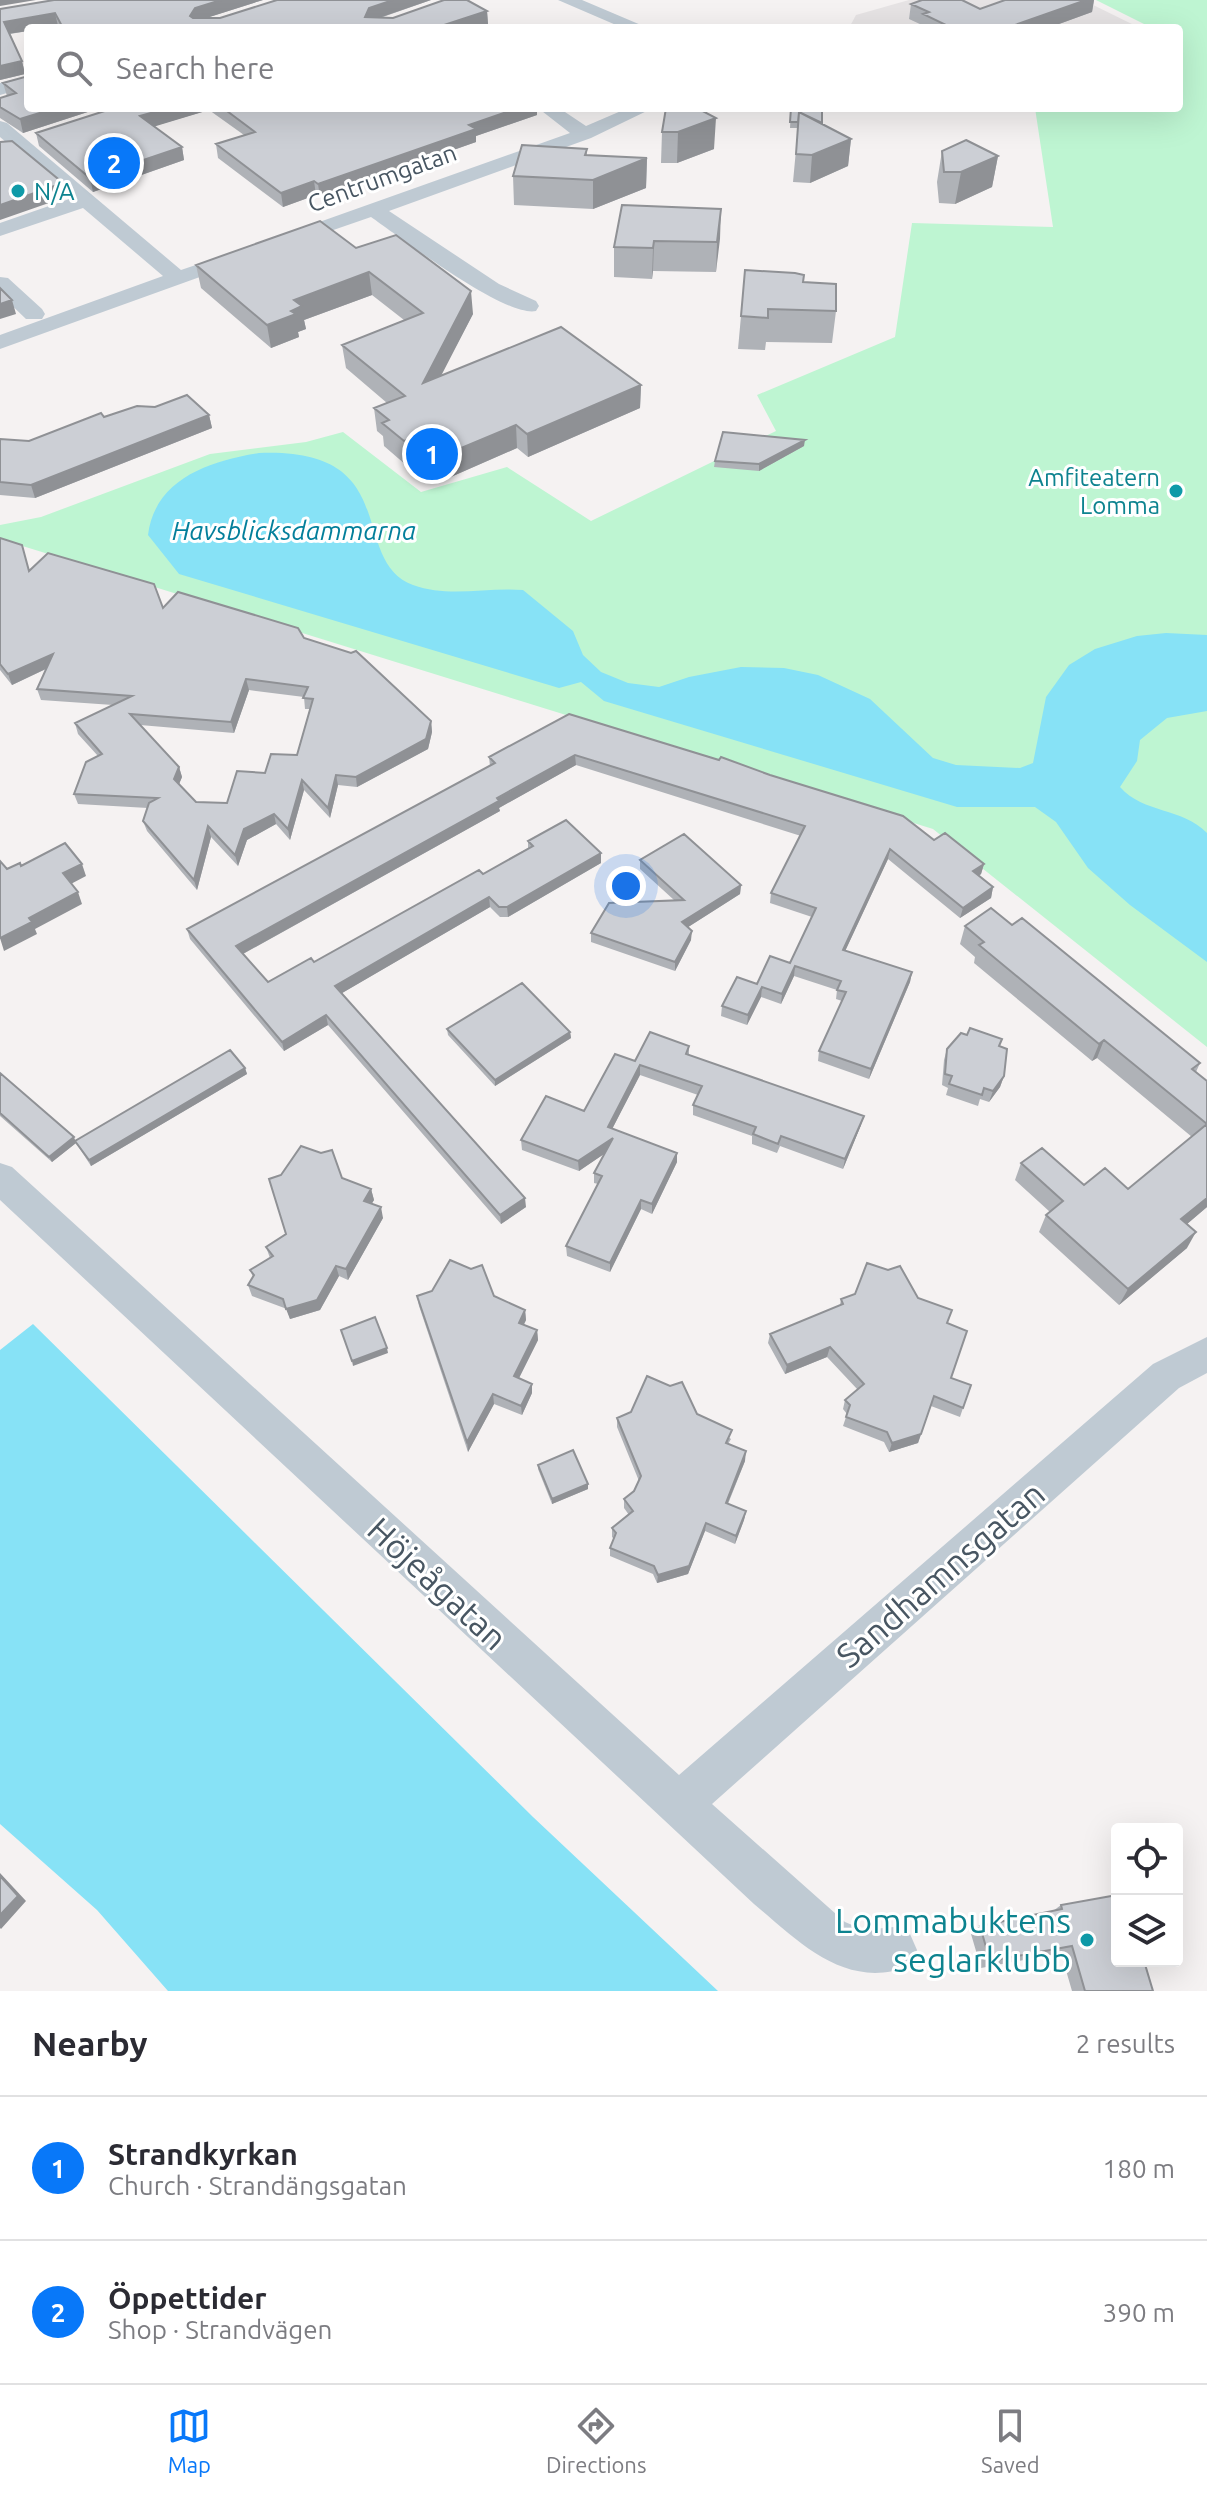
<!DOCTYPE html>
<html lang="en">
<head>
<meta charset="utf-8">
<style>
	:root { --surface:#fff; --page:#f7f7f7; --text:#2b2b33; --muted:#7c7c81; --line:#e1e1e2; --accent:#0878f9 }
	body { margin:0; font-family:Ubuntu,sans-serif; background:var(--page); color:var(--text) }
	.controls { position:absolute; right:24px; bottom:24px; display:grid; overflow:hidden; border-radius:8px; box-shadow:0 8px 32px #0002 }
	.controls button { width:72px; height:72px; display:grid; place-items:center; padding:0; border:0; border-bottom:2px solid var(--line); background:var(--surface); color:var(--text); font:40px sans-serif }
	.you { position:absolute; left:626px; top:886px; width:28px; height:28px; margin:-20px; border:6px solid #fff; border-radius:50%; background:#1a73e8; box-shadow:0 0 0 12px #1a73e833 }
	.badge { display:grid; place-items:center; width:52px; height:52px; border-radius:50%; background:var(--accent); color:#fff; font-size:26px; font-weight:700 }
	.pin { position:absolute; translate:-50% -50%; border:4px solid #fff; box-shadow:0 2px 8px #0006 }
	.list { margin:0; padding:0; list-style:none }
	h2 { display:flex; justify-content:space-between; align-items:center; height:104px; margin:0; padding:0 32px; font-size:34px }
	h2 small { font-size:26px; font-weight:400; color:var(--muted) }
	.list li { display:grid; grid-template-columns:52px 1fr auto; gap:24px; align-items:center; box-sizing:border-box; height:144px; padding:0 32px; border-top:2px solid var(--line) }
	.list b { display:block; font-size:30px; white-space:nowrap }
	.list p { margin:0; font-size:26px; white-space:nowrap; color:var(--muted) }
	.list em { font-size:26px; font-style:normal; color:var(--muted) }
	.icon { flex:none; width:44px; height:44px; fill:none; stroke:currentColor; stroke-width:2; stroke-linecap:round; stroke-linejoin:round }
	.map { position:relative; flex:none; width:1207px; height:1991px; overflow:hidden }
	.search { position:absolute; background:var(--surface); box-shadow:0 8px 32px #0002; left:24px; right:24px; top:24px; height:88px; display:flex; align-items:center; gap:20px; box-sizing:border-box; padding:0 28px; border-radius:8px; color:var(--muted); font-size:30px }
	.sheet { height:392px; background:var(--surface) }
	nav { display:flex; justify-content:space-around; align-items:center; box-sizing:border-box; height:112px; border-top:2px solid var(--line); background:var(--surface); font-size:22px; color:var(--muted) }
	nav a { display:grid; justify-items:center; gap:4px }
	nav .on { color:var(--accent) }
	.map>svg:first-child { display:block }
	.education { fill:#e6e3e4 }
	.green { fill:#bef5d2 }
	.water { fill:#87e2f6 }
	.lines { fill:none; stroke-linecap:round; stroke-linejoin:round }
	.minor { fill:#bfcad3; fill-rule:evenodd }
	.wall { fill:#afb2b7; fill-rule:evenodd }
	.shaded-wall { fill:#8f9195 }
	.building { fill:#cccfd5; stroke:#8f9195; stroke-width:2; fill-rule:evenodd }
	.culture-dot { fill:#0f9aa8; stroke:#fff; stroke-width:3 }
	.labels { text-anchor:middle; dominant-baseline:central; stroke-width:6; stroke-linejoin:round; paint-order:stroke }
	.far-street-label { font-size:24px; fill:#485662; stroke:#fff }
	.far-culture-label { font-size:24px; fill:#0d838f; stroke:#fff; text-anchor:start }
	.far-water-label { font-size:26px; font-style:italic; fill:#037f9b; stroke:#fff }
	.near-street-label { font-size:34px; fill:#485662; stroke:#fff }
	.near-culture-label { font-size:34px; fill:#0d838f; stroke:#fff; text-anchor:end }
</style>
</head>
<body>
<div class="map">
<svg width="1207" height="1991" viewBox="0 0 1207 1991">
	<rect width="100%" height="100%" fill="#f5f2f2"/>
	<!-- education -->
	<path class="education" d="M909 0H1083L1140 28H849L856 15Z"/>
	<!-- green -->
	<path class="green" d="M1096 0H1207V1047L933 829 0 539V525L41 517 210 454 306 442 343 432 421 492 507 467 591 521 776 431 757 395 895 337 912 223 1053 227 1035 108H1179V28H1152Z"/>
	<!-- water -->
	<path class="water" d="M259 453C406 447 347 560 413 585 449 598 486 587 523 590L573 631 583 655 601 672 628 683 659 687 689 677 741 667 784 668 818 675 870 699 933 758 956 765 1020 768 1033 763 1046 697 1069 665 1095 649 1137 636 1166 633 1207 635V711L1167 718 1140 740 1137 761 1120 787C1144 814 1182 807 1207 833V962L1130 905 1088 868 1056 822 1035 807H957L604 701 581 682 559 688 179 574 148 535C155 479 209 461 259 453Z
		M33 1324 533 1817 718 1991H168L97 1910 0 1824V1350Z"/>
	<g class="lines">
		<!-- minor -->
		<path class="minor" d="M558 0H582L648 28H623Z
			M28 76V87L0 95V83Z
			M538 108H559L586 126 628 108H653L591 138 389 211 499 284 536 301 539 306 536 311C505 318 400 237 371 217L287 246 277 240 280 236 570 133Z
			M0 121 7 123 181 270 240 250 250 256 247 260 0 349V335L163 276 83 208 0 236V223L72 198 0 137Z
			M0 277 8 278 42 309 45 314 42 319H26L0 294Z
			M0 1163 12 1167 679 1775 1153 1364 1207 1337V1373L1179 1388 712 1804 845 1922 864 1930 894 1927 910 1934 917 1950 910 1966C846 1991 800 1943 754 1904L0 1200Z"/>
	</g>
	<!-- wall -->
	<path class="wall" d="M54 0H263L206 18H220L277 0H431L380 18H393L444 0H467L487 11 488 24 475 28H59L58 26 45 28H28V31L10 34 22 61 25 74 0 80V9Z
		M1005 0H1094L1092 12 1048 28H921L922 25 909 19 911 4 980 9Z
		M25 77 28 108H100L23 133 0 118V98L7 96 3 83Z
		M114 108H537V115L476 136V142L320 197 316 195 283 207 218 158 216 144 244 135 209 110 154 126 182 147 184 160 93 192 39 146 36 133Z
		M666 108 714 149 677 163H661L662 132Z
		M791 108 851 139 848 166 810 183 793 182 798 128H790Z
		M587 149V155L647 158 646 188 593 209 514 205 513 176Z
		M942 151 998 156 992 187 955 204 939 203 937 182Z
		M721 209 716 272 653 271 652 279 614 277V247Z
		M356 248 473 314 440 376 641 385 640 408 528 457 517 448 437 483 413 462 406 465 384 446 383 436 377 431 374 408 387 403 346 368 342 345 404 320 372 295 304 320 306 329 298 332 299 337 271 348 201 288 196 265Z
		M803 282 836 311 832 343 766 342 765 350 738 349 741 316Z
		M209 415 212 428 35 498 0 495V439L29 441 104 417Z
		M804 446 759 471 714 467 715 461Z
		M0 538 29 570 163 608 304 638 431 721 432 732 428 749 357 787 338 785 330 818 304 790 290 840 276 824 247 840 238 866 211 837 197 890 147 831 143 821 148 808 78 804 74 794 98 756 78 734 75 723 113 705 41 700 37 689 46 669 12 685 0 670ZM249 690 304 697 305 709H310L297 755 227 803 196 802 179 784 182 777 179 767 140 725 234 733Z
		M569 714 934 840 984 864 981 874 979 876 993 887 991 898 960 918 888 859 845 951 912 972 910 982 869 1079 818 1061 819 1051 842 1001 836 999 837 990 794 976 781 1004 761 997 747 1025 721 1016 722 1006 790 963 812 917 770 903 771 893 801 836 576 765 499 808 500 811 243 954 268 982 314 962 483 874 528 848V841L601 853V863L508 917H500L490 907 342 993 526 1207 501 1224 328 1025 284 1051 190 939 187 929 490 766 489 757Z
		M640 860 741 885 740 894 688 927 691 940 675 971 591 942V933L674 900 640 869Z
		M1012 925 1200 1063 1196 1072 1207 1081V1207L1187 1224V1248L1119 1305 1039 1232 1046 1215 1050 1212 1015 1180 1021 1163 1084 1185 1128 1189 1192 1137 1097 1058 1092 1061 974 963 975 957 960 944 965 926Z
		M447 1029 570 1032 571 1038 495 1086 448 1035Z
		M689 1046V1055L861 1125 843 1169 780 1146 777 1153 752 1144V1136L693 1115V1105L698 1095 640 1075 612 1129 677 1153V1162L652 1214 641 1209 610 1272 567 1256 566 1246 598 1184 594 1183V1173L605 1153 579 1171 522 1150 521 1140 584 1111 635 1061Z
		M999 1046 1004 1076 1000 1087 989 1102 980 1099 978 1106 946 1095 948 1088 942 1085 944 1060 947 1049Z
		M245 1068 247 1074 91 1166 76 1143 52 1162 0 1116V1073L75 1140Z
		M342 1178 371 1189 374 1200 371 1204 383 1218 348 1280 339 1276 320 1310 290 1319 287 1309 252 1296 248 1285 253 1277 250 1270 270 1258 266 1247 286 1234Z
		M432 1291 494 1296 525 1310 526 1320 524 1325 537 1330 538 1340 519 1378 532 1384V1393L522 1415 494 1404 468 1452 419 1306 417 1296Z
		M918 1298 947 1323 951 1378 963 1408 960 1417 931 1406 918 1443 889 1452 884 1442 843 1426 847 1414 843 1409 845 1400 858 1390 827 1357 785 1374 768 1343 770 1334 840 1305 841 1299Z
		M697 1414 731 1439 728 1444 745 1461 728 1504 746 1511 744 1520 735 1544 705 1531 688 1574 657 1583 653 1574 610 1556V1548L614 1539 612 1537V1528L629 1515 624 1508V1499L634 1491 639 1481 617 1427V1418Z
		M538 1465 588 1489 552 1504 538 1469Z
		M1061 1905 1153 1991H1072L1061 1953 981 1968 971 1934 980 1926 1053 1911Z"/>
	<!-- shaded-wall -->
	<path class="shaded-wall" d="M0 0H36L0 6Z
		M221 0H263L197 21 190 16 195 8Z
		M393 0H431L370 21 365 17 369 8Z
		M1086 0H1094L1092 12 1048 28H1015V25Z
		M487 11 488 24 475 28H435Z
		M55 13 58 26 45 28H28V31L7 34 4 22Z
		M22 61 25 74 0 80V66Z
		M56 108H100L23 133 20 119Z
		M169 108H209V110L143 130 140 116Z
		M518 108H537V115L476 136V142L320 197 318 184 469 125Z
		M716 118 714 149 677 163 678 132Z
		M851 139 848 166 810 183 812 155Z
		M182 147 184 160 93 192 90 178Z
		M998 156 992 187 955 204 961 172Z
		M647 158 646 188 593 209V180Z
		M314 181 316 195 283 207 281 193Z
		M63 183 66 197 0 220V205Z
		M721 209 720 239 716 272 717 242Z
		M654 241 653 271 652 279 653 248Z
		M369 272 372 295 304 320 306 329 298 332 299 337 271 348 267 325 291 311 294 300Z
		M471 291 473 314 425 407 423 383Z
		M12 300 16 314 0 319V304Z
		M641 385 640 408 528 457 527 434Z
		M209 415 212 428 35 498 31 485Z
		M516 425 517 448 437 483 435 459Z
		M411 439 413 462 406 465 404 441Z
		M805 440 804 446 759 471V464Z
		M53 654 56 664 12 685 8 674Z
		M246 679 249 690 234 733 231 722Z
		M431 721 432 732 428 749 357 787 356 777Z
		M575 755 576 765 499 808 500 811 239 956 236 946Z
		M179 767 182 777 177 789 174 779Z
		M336 775 338 785 330 818 328 808Z
		M302 780 304 790 290 840 288 829Z
		M274 814 276 824 247 840 238 866 235 855 244 829Z
		M208 826 211 837 197 890 194 880Z
		M890 849 888 859 841 960 843 950Z
		M601 853V863L508 917 507 907Z
		M82 864 86 876 67 886 63 873Z
		M984 864 981 874 970 881 973 871Z
		M741 885 740 894 682 931V922Z
		M993 887 991 898 960 918 963 908Z
		M78 892 82 904 35 929 37 934 4 951 0 938 29 918Z
		M489 897 490 907 337 996 335 986Z
		M692 931 691 940 675 971V962Z
		M795 966 794 976 781 1004 782 994Z
		M912 972 910 982 869 1079 871 1069Z
		M762 987 761 997 747 1025 748 1015Z
		M326 1015 328 1025 284 1051 282 1042Z
		M570 1032 571 1038 495 1086V1080Z
		M1104 1040 1097 1058 1092 1061 1099 1044Z
		M640 1065V1075L608 1137V1127Z
		M245 1068 247 1074 91 1166 89 1160Z
		M1004 1076 1000 1087 989 1102 993 1091Z
		M864 1116 861 1125 843 1169 845 1159Z
		M74 1137 76 1143 52 1162 49 1157Z
		M613 1138V1148L579 1171 578 1161Z
		M677 1153V1162L652 1214V1204Z
		M371 1189 374 1200 367 1212 364 1201Z
		M525 1198 526 1207 501 1224 500 1215Z
		M1207 1198V1207L1173 1236 1181 1219Z
		M641 1200V1209L610 1272V1263Z
		M381 1207 383 1218 348 1280 346 1269Z
		M1196 1232 1187 1248 1119 1305 1128 1289Z
		M336 1266 339 1276 320 1310 290 1319 286 1309Z
		M525 1310 526 1320 519 1333V1323Z
		M537 1330 538 1340 515 1386 514 1376Z
		M830 1347 827 1357 785 1374 787 1365Z
		M387 1348 388 1353 353 1366 352 1361Z
		M532 1384V1393L522 1415 521 1406Z
		M493 1394 494 1404 468 1452 467 1442Z
		M921 1434 918 1443 889 1452 892 1443Z
		M746 1451 745 1461 724 1512 726 1503Z
		M588 1484V1489L552 1504V1499Z
		M746 1511 744 1520 735 1544 736 1536Z
		M706 1523 705 1531 688 1574 657 1583 658 1575Z
		M0 1873 26 1901 1 1929 0 1928Z"/>
	<!-- building -->
	<path class="building" d="M54 0H221L195 8 190 16 193 18H220L277 0H393L369 8 365 17 393 18 444 0H467L487 11 435 28H63L55 13 4 22 22 61 0 66V9Z
		M922 0H962L980 9 1005 0H1086L1015 25 1021 28H952L923 14 929 12 911 4Z
		M28 70V108H56L20 119 0 107V98L16 93 3 83 25 77Z
		M114 108H169L140 116 182 147 90 178 36 133Z
		M223 108H518L469 125 476 129 318 184 314 181 281 193 216 144 255 132Z
		M666 108H697L716 118 678 132H662Z
		M791 108H822V123L799 112 798 122H790Z
		M799 112 851 139 812 155 796 154Z
		M966 140 998 156 961 172H944L942 151Z
		M12 141 63 183 0 205V142Z
		M522 145 587 149 585 155 647 158 593 180 513 176Z
		M622 205 721 209 717 242 654 241 653 248 614 247Z
		M320 221 356 248 396 235 471 291 423 383 561 327 641 385 527 434 516 425 435 459 411 439 404 441 382 423 389 420 374 408 405 396 342 345 423 313 369 272 294 300 302 306 291 311 296 314 267 325 196 265Z
		M745 270 795 273 804 275 803 282 836 284V311L768 309V318L741 316Z
		M0 288 12 300 0 304Z
		M187 395 209 415 31 485 0 482V439L29 441 101 413 104 417 137 406 155 407Z
		M723 432 805 440 759 464 715 461Z
		M0 538 22 545 29 571 48 553 154 584 163 608 178 592 298 628 304 638 351 653 356 651 431 721 426 739 356 777 336 775 328 808 302 780 288 829 274 814 244 829 235 855 208 826 194 880 143 821 149 803 158 798 74 794 86 762 102 754 75 723 132 696 37 689 53 654 8 674 0 664ZM246 679 308 687 303 698 313 699 297 755 271 754 265 773 237 771 227 803 196 802 174 779 179 767 130 714 231 722Z
		M569 714 719 760 721 757 770 775 903 816 934 840 945 833 984 864 973 871 993 887 963 908 890 849 843 950 912 972 871 1069 819 1051 846 992 837 990 841 981 795 966 782 994 762 987 748 1015 722 1006 737 977 757 984 770 956 790 963 816 908 771 893 805 826 575 755 497 798 499 801 236 946 268 982 311 958 314 962 479 870 483 874 533 846 528 841 566 820 601 853 507 907H499L489 897 335 986 525 1198 500 1215 326 1015 282 1042 187 929 495 763 489 757Z
		M684 834 741 885 682 922 692 931 675 962 591 933 609 903 684 900 640 860Z
		M65 843 82 864 63 873 78 892 29 918 32 922 0 938V861L7 869 20 863 21 866Z
		M991 908 1012 925 1022 918 1200 1063 1192 1069 1207 1081V1124L1104 1040 1099 1044 979 945 984 942 965 926Z
		M522 983 570 1032 495 1080 447 1029Z
		M970 1028 1002 1039 999 1046 1007 1049 1004 1076 993 1091 984 1088 982 1095 949 1084 952 1076 945 1074 947 1049 961 1033 967 1035Z
		M650 1032 689 1046 686 1054 864 1116 845 1159 781 1136 778 1144 753 1134 756 1127 693 1105 702 1086 640 1065 608 1127 677 1153 652 1204 641 1200 610 1263 566 1246 602 1176 594 1173 613 1138 578 1161 521 1140 546 1096 584 1111 615 1054 635 1061Z
		M230 1050 245 1068 89 1160 75 1141Z
		M0 1073 74 1137 49 1157 0 1113Z
		M1207 1124V1198L1181 1219 1196 1232 1128 1289 1046 1215 1063 1201 1021 1163 1042 1148 1084 1185 1105 1168 1128 1189Z
		M301 1146 321 1153 332 1150 342 1178 371 1189 364 1201 381 1207 346 1269 336 1266 317 1300 286 1309 283 1299 248 1285 254 1275 250 1270 273 1256 266 1247 286 1234 269 1179 281 1175Z
		M450 1260 471 1269 482 1265 494 1296 525 1310 519 1323 537 1330 514 1376 532 1384 521 1406 493 1394 467 1442 417 1296 432 1291Z
		M867 1263 888 1270 900 1266 918 1298 952 1310 947 1323 967 1331 951 1378 971 1385 963 1408 934 1396 921 1434 892 1443 887 1432 846 1417 850 1405 845 1400 864 1384 830 1347 787 1365 770 1334 843 1304 841 1299 855 1294Z
		M375 1317 387 1348 352 1361 341 1330Z
		M647 1376 670 1386 682 1382 697 1414 732 1430 726 1443 746 1451 726 1503 746 1511 736 1536 706 1523 689 1566 658 1575 654 1566 610 1548 616 1533 612 1528 633 1511 624 1499 634 1491 641 1476 617 1418 631 1412Z
		M573 1450 588 1484 552 1499 538 1465Z
		M0 1876 18 1896 0 1915Z
		M1117 1895V1961H1144L1153 1991H1085L1072 1946 990 1961 980 1926 1062 1909 1061 1905Z"/>
	<!-- markers -->
	<g class="culture-dot">
		<circle cx="18" cy="191" r="8"/>
		<circle cx="1176" cy="491" r="8"/>
		<circle cx="1087" cy="1940" r="8"/>
	</g>
	<g class="labels">
		<!-- far-street labels -->
		<g class="far-street-label">
			<text transform="translate(382 178) rotate(-20)">Centrumgatan</text>
		</g>
		<!-- far-culture labels -->
		<g class="far-culture-label">
			<text x="34" y="191">N/A</text>
			<text x="1160" y="477" text-anchor="end">Amfiteatern<tspan x="1160" dy="28">Lomma</tspan></text>
		</g>
		<!-- far-water labels -->
		<g class="far-water-label">
			<text x="294" y="530">Havsblicksdammarna</text>
		</g>
		<!-- near-street labels -->
		<g class="near-street-label">
			<text transform="translate(940 1574) rotate(-41)">Sandhamnsgatan</text>
			<text transform="translate(438 1583) rotate(43)">Höjeågatan</text>
		</g>
		<!-- near-culture labels -->
		<g class="near-culture-label">
			<text x="1071" y="1920">Lommabuktens<tspan x="1071" dy="39">seglarklubb</tspan></text>
		</g>
	</g>
</svg>
<div class="controls">
<button><svg class="icon" aria-label="locate" viewBox="0 0 24 24"><circle cx="12" cy="12" r="6"/><path d="M12 2v4M12 18v4M2 12h4M18 12h4"/></svg></button>
<button><svg class="icon" aria-label="layers" viewBox="0 0 24 24"><path d="M12 4l9 5-9 5-9-5zM3 14l9 5 9-5"/></svg></button>
</div>
<div class="you"></div>
<div class="pin badge" style="left:432px;top:454px">1</div>
<div class="pin badge" style="left:114px;top:163px">2</div>
<div class="search"><svg class="icon" aria-label="search" viewBox="0 0 24 24"><circle cx="10" cy="10" r="6"/><path d="M15 15l6 6"/></svg>Search here</div>
</div>
<section class="sheet">
<h2>Nearby<small>2 results</small></h2>
<ul class="list">
<li><span class="badge">1</span><div><b>Strandkyrkan</b><p>Church · Strandängsgatan</p></div><em>180 m</em></li>
<li><span class="badge">2</span><div><b>Öppettider</b><p>Shop · Strandvägen</p></div><em>390 m</em></li>
</ul>
</section>
<nav>
<a class="on"><svg class="icon" aria-label="map" viewBox="0 0 24 24"><path d="M3 6l6-2 6 2 6-2v14l-6 2-6-2-6 2zM9 4v14M15 6v14"/></svg>Map</a>
<a><svg class="icon" aria-label="directions" viewBox="0 0 24 24"><path d="M12 3l9 9-9 9-9-9zM9 14v-3h6M13 9l2 2-2 2"/></svg>Directions</a>
<a><svg class="icon" aria-label="saved" viewBox="0 0 24 24"><path d="M7 4h10v16l-5-4-5 4z"/></svg>Saved</a>
</nav>
</body>
</html>
